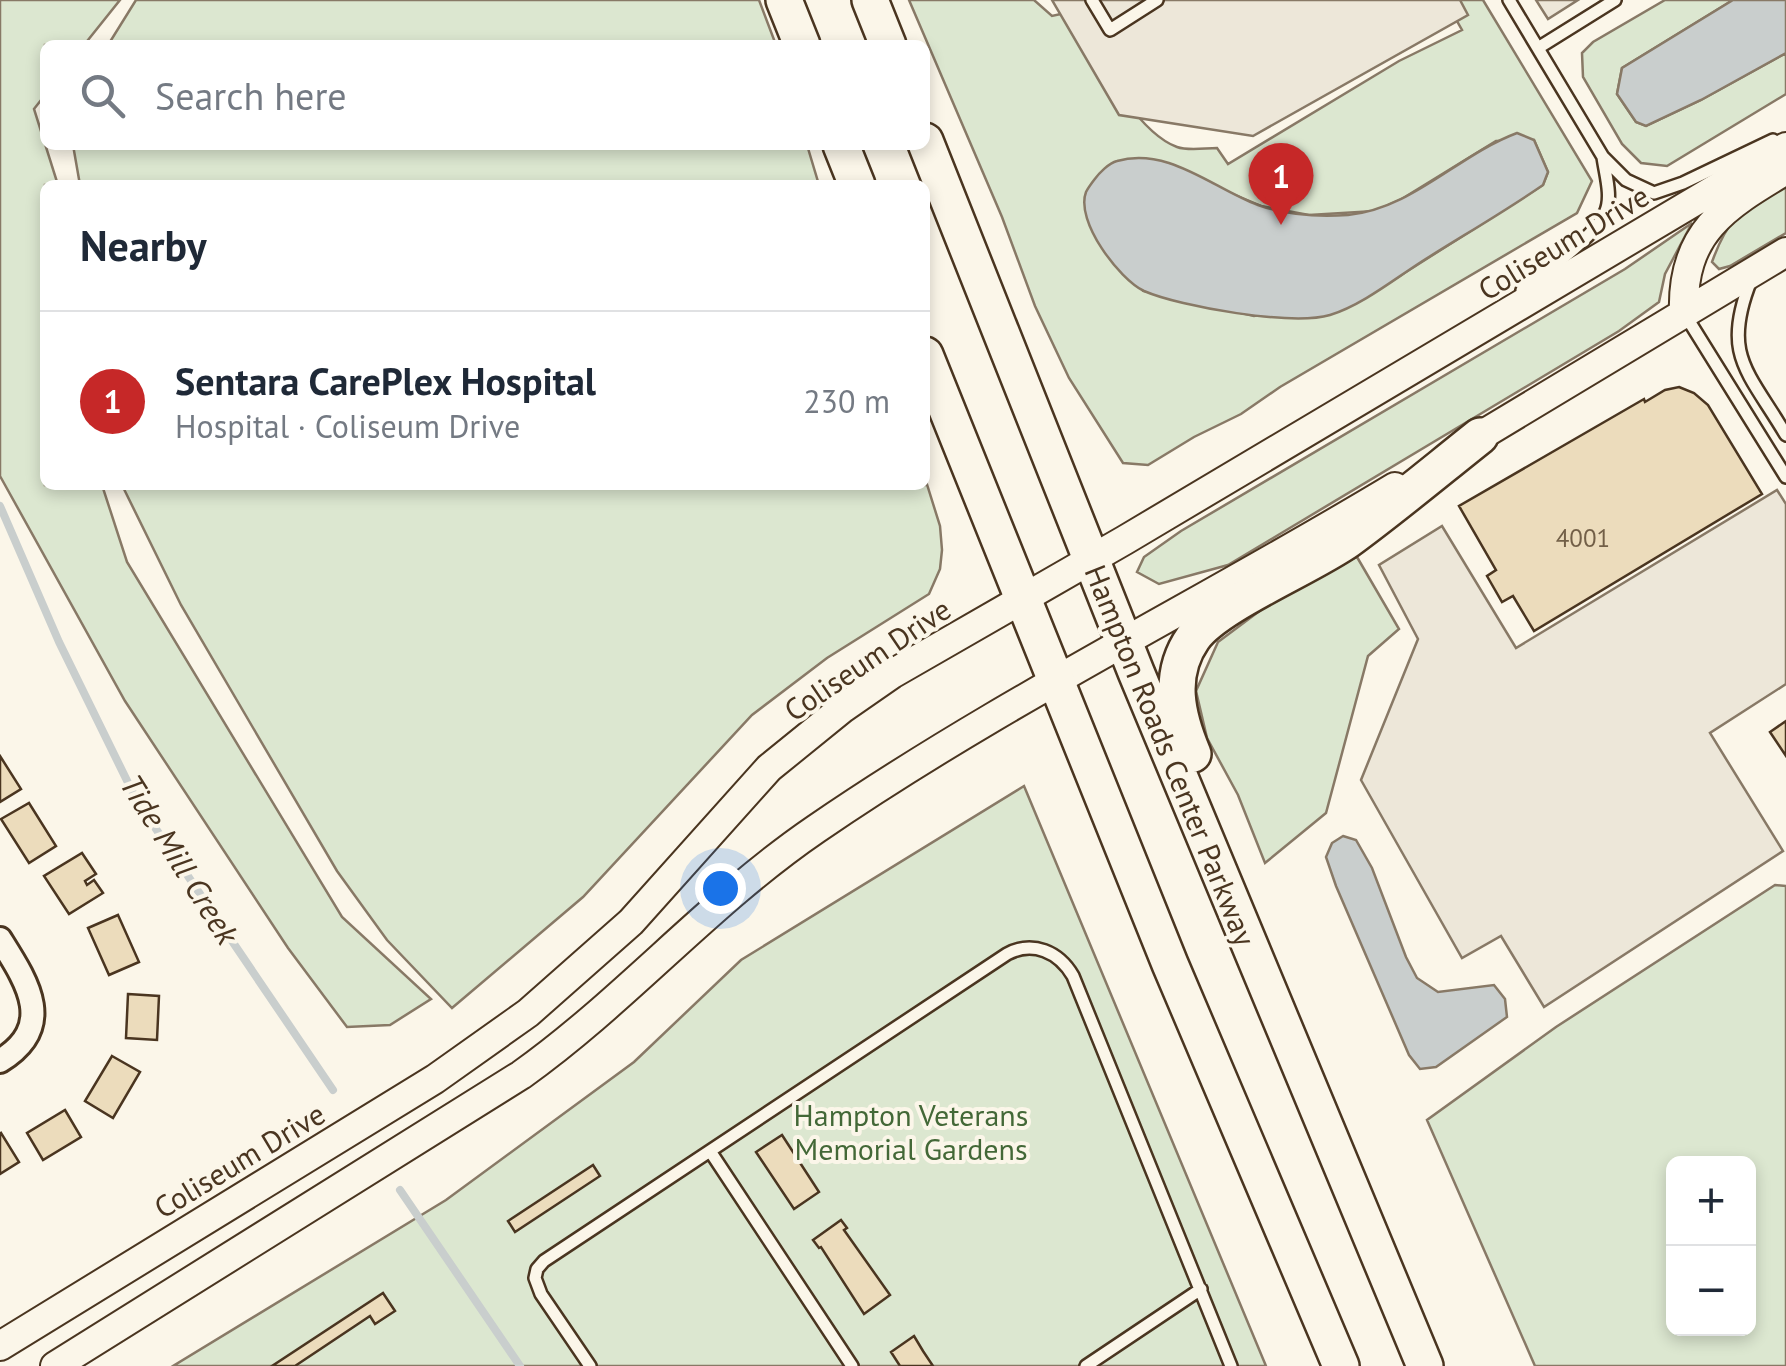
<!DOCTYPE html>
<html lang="en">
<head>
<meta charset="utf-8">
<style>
	:root { --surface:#fff; --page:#f2f2f3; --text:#1f2937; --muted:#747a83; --line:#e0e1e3; --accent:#c62828 }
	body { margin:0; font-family:"PT Sans",sans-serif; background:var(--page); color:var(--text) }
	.controls { position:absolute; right:30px; bottom:30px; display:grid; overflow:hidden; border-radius:15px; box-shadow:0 5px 15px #0003 }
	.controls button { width:90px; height:90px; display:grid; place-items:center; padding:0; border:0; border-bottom:2px solid var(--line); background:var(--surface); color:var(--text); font:50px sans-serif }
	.you { position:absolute; left:720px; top:888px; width:35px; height:35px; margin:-25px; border:8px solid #fff; border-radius:50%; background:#1a73e8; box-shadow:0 0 0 15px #1a73e833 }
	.badge { display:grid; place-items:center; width:65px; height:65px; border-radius:50%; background:var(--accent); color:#fff; font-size:32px; font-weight:700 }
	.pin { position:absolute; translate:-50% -82px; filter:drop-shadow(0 2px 5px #0008) }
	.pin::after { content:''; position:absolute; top:52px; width:35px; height:30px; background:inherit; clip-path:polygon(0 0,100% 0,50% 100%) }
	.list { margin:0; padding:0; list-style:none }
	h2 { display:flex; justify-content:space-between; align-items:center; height:130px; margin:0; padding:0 40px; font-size:42px }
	h2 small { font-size:32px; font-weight:400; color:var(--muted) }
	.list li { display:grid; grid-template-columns:65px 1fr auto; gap:30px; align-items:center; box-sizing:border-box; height:180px; padding:0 40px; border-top:2px solid var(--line) }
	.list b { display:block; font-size:38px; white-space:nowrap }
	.list p { margin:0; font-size:32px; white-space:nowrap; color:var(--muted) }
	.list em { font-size:32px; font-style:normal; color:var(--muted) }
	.icon { flex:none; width:55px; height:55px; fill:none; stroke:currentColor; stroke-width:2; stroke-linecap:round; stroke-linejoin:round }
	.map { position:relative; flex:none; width:1786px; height:1366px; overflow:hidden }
	.search { position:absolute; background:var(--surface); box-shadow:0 5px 15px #0003; left:40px; top:40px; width:890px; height:110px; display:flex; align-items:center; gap:25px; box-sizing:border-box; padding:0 35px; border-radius:15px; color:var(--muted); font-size:38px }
	.panel { position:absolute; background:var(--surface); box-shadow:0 5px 15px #0003; left:40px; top:180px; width:890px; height:310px; border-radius:15px }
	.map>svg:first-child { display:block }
	.green { fill:#dce7d0; stroke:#887966; stroke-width:2.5; fill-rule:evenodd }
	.parking { fill:#ede7d9; stroke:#887966; stroke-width:2.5 }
	.water { fill:#c9cecd; stroke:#887966; stroke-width:2.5 }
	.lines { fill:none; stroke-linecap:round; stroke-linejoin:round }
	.stream { stroke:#c9cecd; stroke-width:8 }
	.building { fill:#ecdcbc; stroke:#4a3520; stroke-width:2.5 }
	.service-casing { stroke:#4a3520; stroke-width:16 }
	.minor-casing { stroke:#4a3520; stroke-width:28 }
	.tertiary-casing { stroke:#4a3520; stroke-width:32 }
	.primary-casing { stroke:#4a3520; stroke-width:40 }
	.service { stroke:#fbf6e9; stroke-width:11 }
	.minor { stroke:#fbf6e9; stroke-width:22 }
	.tertiary { stroke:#fbf6e9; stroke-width:28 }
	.primary { stroke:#fbf6e9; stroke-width:35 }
	.labels { text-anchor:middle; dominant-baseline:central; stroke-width:8; stroke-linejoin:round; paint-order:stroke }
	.number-label { font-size:25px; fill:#725f47 }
	.street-label { font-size:30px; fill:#4a3520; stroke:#fbf6e9 }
	.park-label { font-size:30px; fill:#436837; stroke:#fbf6e9 }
	.water-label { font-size:32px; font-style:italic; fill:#4a3520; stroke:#fbf6e9 }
</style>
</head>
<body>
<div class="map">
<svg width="1786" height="1366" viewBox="0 0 1786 1366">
	<rect width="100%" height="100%" fill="#fbf6e9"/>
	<!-- green -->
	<path class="green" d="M0 0H120L84 45H45V95L34 109 58 185H45V485H102L127 562 342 917 431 999 390 1025 347 1027 288 948 125 701 0 476Z
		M136 0H759L776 45H108Z
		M909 0H1034L1052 16 1070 12C1093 50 1135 132 1177 147 1188 151 1205 148 1217 148L1228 164 1399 61 1462 30 1445 0H1483L1592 181 1577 213 1280 387 1241 414 1194 437 1148 465 1123 463 1069 378 1035 306 1002 217ZM1534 140 1548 172 1543 185 1365 298 1254 316 1144 291 1230 193 1261 206 1309 215 1375 211 1400 200 1496 141Z
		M1665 0H1733L1622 68 1617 94 1636 122 1646 126 1701 100 1786 53V94L1667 166 1641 163 1622 144 1583 77 1582 53 1593 42Z
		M73 145H807L819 185H80Z
		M1786 184V233L1730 266 1719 269 1712 262C1730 212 1743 211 1786 184Z
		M1692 223 1665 274 1659 302 1619 331 1228 565 1159 584 1137 572 1144 557 1181 531 1625 269Z
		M925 478 940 526 942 550 940 569 929 594 827 658 752 715 583 897 452 1008 387 940 337 871 181 605 122 485H925Z
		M1357 557 1399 629 1368 656 1326 813 1265 863 1238 795 1207 738 1196 691 1218 642 1285 592Z
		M1024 786 1266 1366H173L446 1200 634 1062 741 960Z
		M1775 885 1786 886V1366H1535L1427 1120 1556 1027ZM1674 1164H1748V1328H1674Z"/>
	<!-- parking -->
	<path class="parking" d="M1052 0H1460L1468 15 1253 136 1119 115Z
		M1536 0H1578L1548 19Z
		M1777 490 1786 504V684L1710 733 1783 851 1544 1007 1501 936 1462 958 1361 780 1418 639 1379 565 1442 526 1516 648Z"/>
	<!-- water -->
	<path class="water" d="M1733 0H1786V53L1701 100 1646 126 1636 122 1617 94 1622 68Z
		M1517 133 1534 140 1548 172 1543 185C1504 212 1462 236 1421 262 1393 280 1362 305 1330 315 1292 326 1181 307 1144 291 1119 279 1075 221 1086 192 1088 188 1091 184 1094 180 1099 173 1109 163 1117 161 1168 146 1214 189 1258 205 1286 215 1319 217 1348 215 1412 209 1458 155 1517 133Z
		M1343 836 1356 840 1372 868 1406 957 1417 978 1438 992 1494 985 1505 999 1507 1017 1436 1067 1420 1069 1409 1055 1336 886 1326 857 1332 843Z"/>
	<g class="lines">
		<!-- stream -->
		<path class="stream" d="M0 506 59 642 137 801 333 1090
			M400 1190 520 1366"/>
	</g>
	<!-- building -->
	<path class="building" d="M1679 387 1694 393 1708 405 1762 494 1534 631 1513 596 1502 602 1487 576 1496 570 1459 506 1644 399 1645 402 1665 390Z
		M1786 721V756L1770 732Z
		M0 756 21 789 0 802Z
		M29 803 56 846 29 863 1 819Z
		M82 853 96 874 85 881 87 885 94 880 103 893 69 914 44 876Z
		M118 915 139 962 109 975 88 928Z
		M128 994 159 996 157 1040 126 1038Z
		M112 1056 140 1072 113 1118 85 1101Z
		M65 1110 81 1137 43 1160 27 1133Z
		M1 1133 19 1162 0 1174V1134Z
		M782 1135 819 1192 794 1209 756 1152Z
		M593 1165 600 1176 515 1232 508 1221Z
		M841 1220 847 1228 844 1230 890 1295 864 1314 821 1247 819 1248 813 1240Z
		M383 1293 395 1311 375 1324 370 1316 295 1366H272Z
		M914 1336 923 1351 933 1366H900L891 1352Z"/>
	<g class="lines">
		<defs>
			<path id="service" d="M1092 0 1110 30 1157 0
				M1509 0 1603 157 1626 180 1654 193 1683 183 1773 140
				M1538 48 1615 0
				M1751 280C1721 355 1748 371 1786 435
				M1522 290C1544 272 1594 238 1605 213 1613 198 1605 173 1603 157
				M1684 313 1786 477
				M710 1151 852 1366
				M590 1366 541 1294 535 1278 537 1269 544 1261 1007 954C1033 940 1059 952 1073 976L1231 1366
				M1086 1366 1201 1289"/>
			<path id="minor" d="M0 939C27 982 57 1026 0 1061"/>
			<path id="tertiary" d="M1684 313C1681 233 1724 207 1786 170
				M1462 447 1786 252
				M0 1346 435 1079 528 1013 631 922 769 768 843 708 892 674 1125 540 1786 147
				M55 1366 521 1075C626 1000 709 902 816 829 1001 702 1203 603 1395 487"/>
			<path id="primary" d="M784 0 802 45
				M870 0 888 45
				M925 141 1136 672 1425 1366
				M841 145 857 185
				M925 355 1170 964 1341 1366
				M1193 754C1177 716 1167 675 1193 638 1216 605 1310 567 1348 540 1393 507 1436 471 1480 436"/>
		</defs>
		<!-- service casing -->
		<use href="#service" class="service-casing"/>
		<!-- minor casing -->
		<use href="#minor" class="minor-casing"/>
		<!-- tertiary casing -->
		<use href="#tertiary" class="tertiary-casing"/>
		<!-- primary casing -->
		<use href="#primary" class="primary-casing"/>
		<!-- service -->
		<use href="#service" class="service"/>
		<!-- minor -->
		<use href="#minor" class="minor"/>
		<!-- tertiary -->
		<use href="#tertiary" class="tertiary"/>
		<!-- primary -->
		<use href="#primary" class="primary"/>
	</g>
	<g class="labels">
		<!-- number labels -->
		<g class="number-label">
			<text x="1583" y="538">4001</text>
		</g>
		<!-- street labels -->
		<g class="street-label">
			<text transform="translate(1563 242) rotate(-31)">Coliseum Drive</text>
			<text transform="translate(867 659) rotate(-34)">Coliseum Drive</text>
			<text transform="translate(1171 755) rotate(68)">Hampton Roads Center Parkway</text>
			<text transform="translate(239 1160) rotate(-31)">Coliseum Drive</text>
		</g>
		<!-- park labels -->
		<g class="park-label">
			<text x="911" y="1114">Hampton Veterans<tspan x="911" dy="34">Memorial Gardens</tspan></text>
		</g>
		<!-- water labels -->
		<g class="water-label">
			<text transform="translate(180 859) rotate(58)">Tide Mill Creek</text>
		</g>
	</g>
</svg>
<div class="controls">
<button>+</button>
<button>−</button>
</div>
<div class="you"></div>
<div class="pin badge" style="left:1281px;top:225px">1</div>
<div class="search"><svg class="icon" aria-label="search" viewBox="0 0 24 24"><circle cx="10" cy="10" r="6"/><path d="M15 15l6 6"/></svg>Search here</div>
<section class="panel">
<h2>Nearby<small></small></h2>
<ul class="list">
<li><span class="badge">1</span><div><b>Sentara CarePlex Hospital</b><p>Hospital · Coliseum Drive</p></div><em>230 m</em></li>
</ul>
</section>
</div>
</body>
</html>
